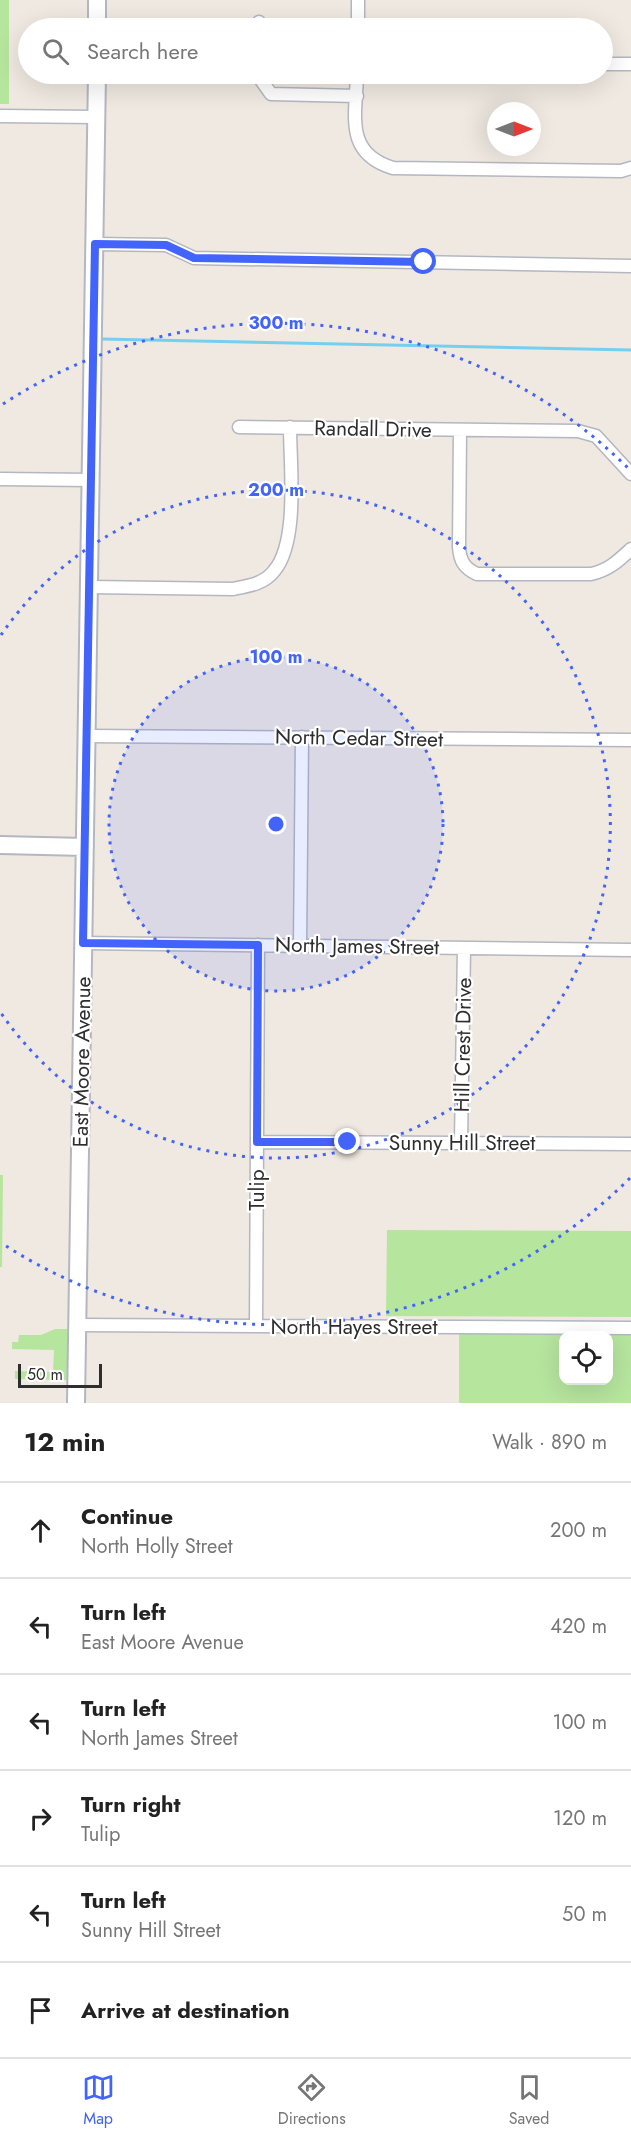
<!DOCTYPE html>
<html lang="en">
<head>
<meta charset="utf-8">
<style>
	:root { --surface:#fff; --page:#f2f2f2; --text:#222; --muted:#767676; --line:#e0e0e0; --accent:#4264fb }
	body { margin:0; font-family:Jost,sans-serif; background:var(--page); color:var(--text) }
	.controls { position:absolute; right:18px; bottom:18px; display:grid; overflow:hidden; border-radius:12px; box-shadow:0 6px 24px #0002 }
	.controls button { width:54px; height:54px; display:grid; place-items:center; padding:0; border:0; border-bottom:2px solid var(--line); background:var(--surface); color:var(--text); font:30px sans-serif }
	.compass { position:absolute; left:487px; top:102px; width:54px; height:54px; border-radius:50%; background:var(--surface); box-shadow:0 6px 24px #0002; rotate:90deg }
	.scale { position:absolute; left:18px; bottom:15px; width:84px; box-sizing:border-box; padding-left:6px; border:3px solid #2e2e2e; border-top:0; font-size:16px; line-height:21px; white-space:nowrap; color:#2e2e2e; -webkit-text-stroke:4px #fff; paint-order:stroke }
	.stop { position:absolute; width:18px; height:18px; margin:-14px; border:4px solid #4264fb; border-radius:50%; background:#fff }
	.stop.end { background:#4264fb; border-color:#fff; box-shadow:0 2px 6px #0008 }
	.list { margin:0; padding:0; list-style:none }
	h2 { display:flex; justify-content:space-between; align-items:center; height:78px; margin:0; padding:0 24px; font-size:26px }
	h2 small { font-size:20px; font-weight:400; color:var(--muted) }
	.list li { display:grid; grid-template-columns:39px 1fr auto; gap:18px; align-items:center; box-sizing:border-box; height:96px; padding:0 24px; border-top:2px solid var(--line) }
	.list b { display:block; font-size:22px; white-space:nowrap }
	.list p { margin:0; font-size:20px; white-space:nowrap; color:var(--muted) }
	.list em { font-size:20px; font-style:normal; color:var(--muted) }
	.icon { flex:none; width:33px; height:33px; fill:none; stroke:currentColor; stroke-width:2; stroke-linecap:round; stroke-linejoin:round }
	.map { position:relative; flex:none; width:631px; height:1403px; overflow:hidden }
	.search { position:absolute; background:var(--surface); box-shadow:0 6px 24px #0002; left:18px; right:18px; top:18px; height:66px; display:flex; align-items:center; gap:15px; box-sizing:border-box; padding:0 21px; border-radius:33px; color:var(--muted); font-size:22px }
	.sheet { height:654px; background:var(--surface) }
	nav { display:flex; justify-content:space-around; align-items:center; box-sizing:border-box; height:84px; border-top:2px solid var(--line); background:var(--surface); font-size:16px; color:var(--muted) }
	nav a { display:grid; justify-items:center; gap:3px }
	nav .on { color:var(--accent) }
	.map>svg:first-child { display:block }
	.green { fill:#b6e59e; fill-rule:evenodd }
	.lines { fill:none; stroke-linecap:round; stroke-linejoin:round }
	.stream { stroke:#75cff0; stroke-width:3 }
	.street-casing { stroke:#b4b7c1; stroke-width:15 }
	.secondary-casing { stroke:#b4b7c1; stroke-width:20 }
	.street { stroke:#fff; stroke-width:12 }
	.secondary { stroke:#fff; stroke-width:16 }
	.route { stroke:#4264fb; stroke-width:8 }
	.ring { fill:none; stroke:#4264fb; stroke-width:3; stroke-dasharray:3 6 }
	.labels { text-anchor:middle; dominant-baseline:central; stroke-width:4.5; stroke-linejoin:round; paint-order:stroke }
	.street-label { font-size:21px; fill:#2e2e2e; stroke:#fff }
	.centre { fill:#4264fb; stroke:#fff; stroke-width:3 }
	.ring-label { font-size:18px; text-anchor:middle; font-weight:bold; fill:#4264fb; stroke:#fff; stroke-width:4.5; stroke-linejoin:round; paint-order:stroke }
</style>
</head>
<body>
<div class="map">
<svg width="631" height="1403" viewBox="0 0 631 1403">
	<rect width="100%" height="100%" fill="#efe9e1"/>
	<!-- green -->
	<path class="green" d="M0 0H9V104H0Z
		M0 1175H3L2 1267H0Z
		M387 1230 631 1231V1317L386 1316Z
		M55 1329H70L69 1380 15 1379V1371L53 1372 54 1350 12 1349V1342H18L19 1335H41Z
		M459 1334H631V1403H459ZM564 1336H608V1380H564Z"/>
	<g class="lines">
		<!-- stream -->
		<path class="stream" d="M102 339 631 350"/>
		<defs>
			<path id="street" d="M259 22V28
				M358 28V0
				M602 64H631
				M259 74V77L271 94 357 96
				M357 74C356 116 344 153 393 168L621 171 631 168
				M0 116 96 117
				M95 244 166 245 194 258 631 266
				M239 427 578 431 596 436 631 474
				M460 430 459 547C460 561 464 568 477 574H591C609 570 618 561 631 549
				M0 479 90 480
				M89 587 233 589C248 586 264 584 274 571 299 542 290 465 290 427
				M87 736 631 740
				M83 943 631 950
				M300 946 302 737
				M257 1142 631 1144
				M461 1142 464 948
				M78 1325 631 1328
				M256 1326 258 945"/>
			<path id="secondary" d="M97 28V0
				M0 845 85 847
				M76 1403 97 74"/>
		</defs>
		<!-- street casing -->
		<use href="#street" class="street-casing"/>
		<!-- secondary casing -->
		<use href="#secondary" class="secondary-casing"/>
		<!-- street -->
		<use href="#street" class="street"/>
		<!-- secondary -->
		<use href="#secondary" class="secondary"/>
	</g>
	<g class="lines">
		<!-- route -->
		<path class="route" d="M348 1142H257L258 945 83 943 95 244 166 245 194 258 424 262"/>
	</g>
	<!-- distance rings -->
	<circle cx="276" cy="824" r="167" fill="#4264fb" fill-opacity=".12"/>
	<g class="ring">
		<circle cx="276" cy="824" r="167"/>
		<path d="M1 635A334 334 0 1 1 1 1013"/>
		<path d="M630 1178A501 501 0 0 1 3 1244M3 404A501 501 0 0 1 630 470"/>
	</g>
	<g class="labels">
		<!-- street labels -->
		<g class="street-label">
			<text transform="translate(373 429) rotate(1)">Randall Drive</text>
			<text transform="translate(359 738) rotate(1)">North Cedar Street</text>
			<text transform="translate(357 946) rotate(1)">North James Street</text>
			<text transform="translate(463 1045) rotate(-89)">Hill Crest Drive</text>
			<text transform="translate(82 1062) rotate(-89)">East Moore Avenue</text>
			<text x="462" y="1143">Sunny Hill Street</text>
			<text transform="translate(257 1190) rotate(-90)">Tulip</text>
			<text x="354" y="1327">North Hayes Street</text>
		</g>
	</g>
	<circle cx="276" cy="824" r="9" class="centre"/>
	<g class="ring-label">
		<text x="276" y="329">300 m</text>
		<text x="276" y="496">200 m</text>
		<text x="276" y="663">100 m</text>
	</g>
</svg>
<div class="controls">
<button><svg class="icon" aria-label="locate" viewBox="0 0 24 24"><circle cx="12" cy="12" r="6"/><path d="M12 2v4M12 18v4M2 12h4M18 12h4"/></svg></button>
</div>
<svg class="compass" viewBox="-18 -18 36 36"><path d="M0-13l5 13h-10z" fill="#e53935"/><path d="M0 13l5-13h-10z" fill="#767676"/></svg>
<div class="scale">50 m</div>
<div class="stop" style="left:424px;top:262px"></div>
<div class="stop end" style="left:348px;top:1142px"></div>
<div class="search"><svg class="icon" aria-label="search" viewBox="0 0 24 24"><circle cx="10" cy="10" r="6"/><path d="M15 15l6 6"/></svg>Search here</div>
</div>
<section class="sheet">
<h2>12 min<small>Walk · 890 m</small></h2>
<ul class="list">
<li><svg class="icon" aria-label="ahead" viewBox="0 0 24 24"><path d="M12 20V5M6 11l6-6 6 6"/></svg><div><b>Continue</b><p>North Holly Street</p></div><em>200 m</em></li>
<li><svg class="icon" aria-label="left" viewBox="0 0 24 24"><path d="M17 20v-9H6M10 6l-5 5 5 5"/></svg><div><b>Turn left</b><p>East Moore Avenue</p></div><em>420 m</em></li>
<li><svg class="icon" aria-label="left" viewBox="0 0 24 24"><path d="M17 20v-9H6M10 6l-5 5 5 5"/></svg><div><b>Turn left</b><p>North James Street</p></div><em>100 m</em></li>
<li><svg class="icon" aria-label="right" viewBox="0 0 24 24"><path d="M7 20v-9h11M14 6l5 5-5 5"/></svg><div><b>Turn right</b><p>Tulip</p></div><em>120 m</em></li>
<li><svg class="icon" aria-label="left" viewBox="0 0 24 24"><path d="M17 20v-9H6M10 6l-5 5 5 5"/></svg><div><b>Turn left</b><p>Sunny Hill Street</p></div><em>50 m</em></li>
<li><svg class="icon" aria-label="arrive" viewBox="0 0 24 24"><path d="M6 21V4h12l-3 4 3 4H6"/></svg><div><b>Arrive at destination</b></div></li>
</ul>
</section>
<nav>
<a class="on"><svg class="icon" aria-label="map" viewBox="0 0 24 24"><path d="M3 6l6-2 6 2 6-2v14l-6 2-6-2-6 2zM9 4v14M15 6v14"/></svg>Map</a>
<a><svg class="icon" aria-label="directions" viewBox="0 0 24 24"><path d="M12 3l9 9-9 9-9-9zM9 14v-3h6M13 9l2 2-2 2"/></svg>Directions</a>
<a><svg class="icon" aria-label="saved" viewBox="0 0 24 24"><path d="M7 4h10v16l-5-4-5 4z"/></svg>Saved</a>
</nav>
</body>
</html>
